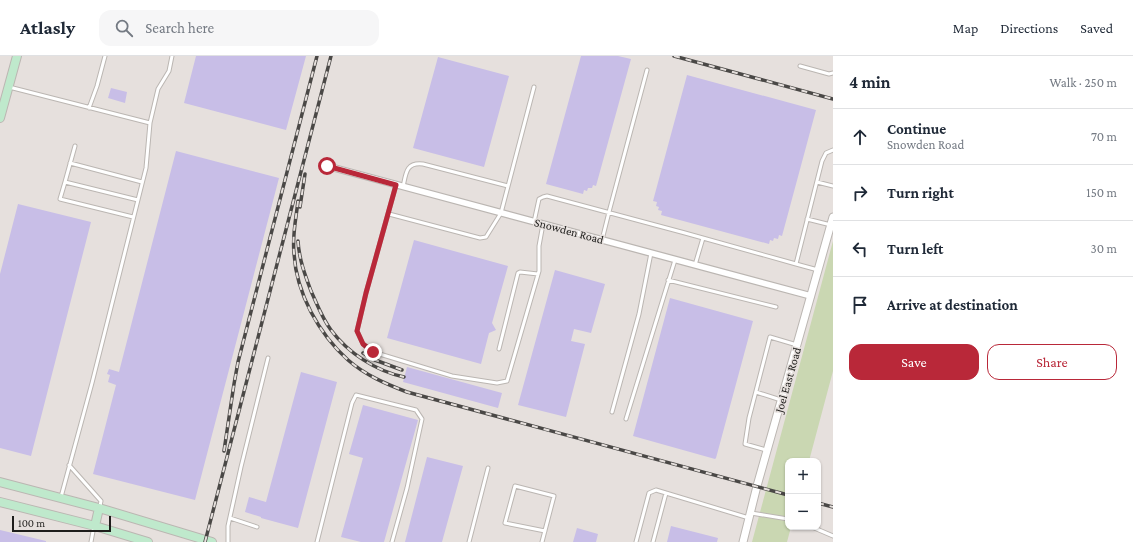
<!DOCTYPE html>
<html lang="en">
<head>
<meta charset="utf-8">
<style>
	:root { --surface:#fff; --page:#f6f6f7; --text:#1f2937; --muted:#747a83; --line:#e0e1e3; --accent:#b92839 }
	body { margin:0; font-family:"Crimson Pro",serif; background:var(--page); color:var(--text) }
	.controls { position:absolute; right:12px; bottom:12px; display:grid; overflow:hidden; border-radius:8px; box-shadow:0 1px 3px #0004 }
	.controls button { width:36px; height:36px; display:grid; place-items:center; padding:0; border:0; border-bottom:1px solid var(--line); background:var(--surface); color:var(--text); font:20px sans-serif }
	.scale { position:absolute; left:12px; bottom:10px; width:99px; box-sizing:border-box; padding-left:4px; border:2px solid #1e1d1b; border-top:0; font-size:11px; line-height:14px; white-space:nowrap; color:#1e1d1b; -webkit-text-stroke:3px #e6e0dd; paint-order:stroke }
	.stop { position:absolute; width:12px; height:12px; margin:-9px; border:3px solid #b92839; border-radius:50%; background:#fff }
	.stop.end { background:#b92839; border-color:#fff; box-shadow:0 1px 4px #0008 }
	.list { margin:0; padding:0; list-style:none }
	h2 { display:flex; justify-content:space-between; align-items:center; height:52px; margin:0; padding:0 16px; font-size:17px }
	h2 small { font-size:13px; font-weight:400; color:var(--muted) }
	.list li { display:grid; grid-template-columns:26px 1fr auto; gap:12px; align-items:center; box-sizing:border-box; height:56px; padding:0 16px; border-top:1px solid var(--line) }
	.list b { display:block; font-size:15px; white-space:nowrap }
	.list p { margin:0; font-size:13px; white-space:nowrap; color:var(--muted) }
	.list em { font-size:13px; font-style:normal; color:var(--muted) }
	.actions { display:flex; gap:8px; padding:12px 16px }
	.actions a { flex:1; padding:9px 0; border:1px solid var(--accent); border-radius:12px; text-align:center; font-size:14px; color:var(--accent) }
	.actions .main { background:var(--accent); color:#fff }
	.icon { flex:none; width:22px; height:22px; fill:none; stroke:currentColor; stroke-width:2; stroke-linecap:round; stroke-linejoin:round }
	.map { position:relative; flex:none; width:833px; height:486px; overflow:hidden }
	header { display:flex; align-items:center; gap:24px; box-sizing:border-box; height:56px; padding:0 20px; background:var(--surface); border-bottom:1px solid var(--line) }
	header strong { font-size:19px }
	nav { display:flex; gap:22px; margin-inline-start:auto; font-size:14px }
	.search { width:280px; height:36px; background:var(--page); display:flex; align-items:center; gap:10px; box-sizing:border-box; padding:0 14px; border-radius:12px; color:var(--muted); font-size:15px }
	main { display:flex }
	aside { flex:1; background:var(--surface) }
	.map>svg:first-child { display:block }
	.green { fill:#cad7b2 }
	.building { fill:#c8bee7 }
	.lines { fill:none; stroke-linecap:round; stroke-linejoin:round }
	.service-casing { stroke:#bbb6b2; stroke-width:5 }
	.minor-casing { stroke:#bbb6b2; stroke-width:8 }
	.tertiary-casing { stroke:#bbb6b2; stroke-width:9 }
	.secondary-casing { stroke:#bbb6b2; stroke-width:10 }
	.service { stroke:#fff; stroke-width:3 }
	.minor { stroke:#fff; stroke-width:5.5 }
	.tertiary { stroke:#fff; stroke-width:7 }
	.secondary { stroke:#bfe9cc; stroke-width:8 }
	.rail-casing { stroke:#4a4846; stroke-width:3.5 }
	.rail { stroke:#e6e0dd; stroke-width:2; stroke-dasharray:6; stroke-linecap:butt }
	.route { stroke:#b92839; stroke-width:5 }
	.labels { text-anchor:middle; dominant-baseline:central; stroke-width:3; stroke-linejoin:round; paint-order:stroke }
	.street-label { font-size:12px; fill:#1e1d1b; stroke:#e6e0dd }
</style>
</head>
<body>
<header>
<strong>Atlasly</strong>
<div class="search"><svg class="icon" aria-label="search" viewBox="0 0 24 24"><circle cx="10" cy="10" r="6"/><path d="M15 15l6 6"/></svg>Search here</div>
<nav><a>Map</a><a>Directions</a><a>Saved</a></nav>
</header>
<main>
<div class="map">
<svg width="833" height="486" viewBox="0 0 833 486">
	<rect width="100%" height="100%" fill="#e6e0dd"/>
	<!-- green -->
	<path class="green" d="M833 185V315L809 405H788V471H791L787 486H752Z"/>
	<!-- building -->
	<path class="building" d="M196 0H306L286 74 184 47Z
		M581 0H618L631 3 596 130 593 129 592 132H588L587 135 584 134 583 138 546 128Z
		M438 1 509 20 484 111 413 92Z
		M687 19 816 54 782 180 779 179 778 183 774 182 773 185 770 184 769 188 661 159 662 155 658 154 659 151 656 150 657 146 653 145Z
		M111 32 127 36 125 47 108 42Z
		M176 95 279 122 195 444 93 418 116 329 108 326 110 319 107 318 109 313 119 316Z
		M18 148 91 166 31 400 0 392V218Z
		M414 184 508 210 492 267 496 274 489 277 481 308 387 282Z
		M555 214 605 228 591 277 574 273 571 285 585 288 566 361 518 349Z
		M670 242 753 265 716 402 715 403 633 380Z
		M407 311 502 337 498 352 403 326Z
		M301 316 337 326 298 472 261 462V461L245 456 249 441 266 446Z
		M363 349 418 364 384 486H361L341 481 363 402 349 398Z
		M427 401 463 410 442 486H405Z
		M671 470 718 482 717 486H667Z
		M577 472 598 478 596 486H573Z
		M0 474 46 485V486H0Z"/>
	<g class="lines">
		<defs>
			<path id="service" d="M800 10 829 18 833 17
				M9 31 150 67 146 112 92 327 61 441
				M89 52 97 30 105 0
				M150 67 158 33 169 15 172 0
				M70 107 142 126
				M65 126 75 90
				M817 126 833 130
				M396 129 366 237 357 275 363 288 373 296 452 320 497 327 507 325 539 215V190L543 168
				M403 131C406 117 406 106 423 108L508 130
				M389 158 480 182 486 181 501 157 534 31
				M133 161 60 143 65 126 138 144
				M807 163 831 169
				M534 166 539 143 543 141 547 140 685 177 796 208
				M602 184 609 156 647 14
				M695 209 703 182
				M818 214 796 208 822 105 826 97 833 94
				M668 224 776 251
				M499 293 518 217 520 216 538 218
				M756 336 781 344
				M612 356 639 258 651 197
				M626 363 675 204
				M766 394 745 388 749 362 770 281 797 289
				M69 409 101 445 100 450
				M751 457 788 463
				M230 462 257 471
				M812 471 833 480
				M91 486 94 470
				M228 486V470L241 411 268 302
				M317 486 352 347 356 339 416 354 422 363 407 432 392 486
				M469 486 488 412
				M542 486 554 440 515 430 505 467 545 475
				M636 486 649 437 656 434 749 462
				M653 486 666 437"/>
			<path id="minor" d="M327 110 811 240"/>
			<path id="tertiary" d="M743 486 757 430 833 161"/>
			<path id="secondary" d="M0 62 17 0
				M0 426 99 452 212 486
				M0 446 95 470 148 486
				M95 470 99 452"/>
		</defs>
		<!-- service casing -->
		<use href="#service" class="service-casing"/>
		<!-- minor casing -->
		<use href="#minor" class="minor-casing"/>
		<!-- tertiary casing -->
		<use href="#tertiary" class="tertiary-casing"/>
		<!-- secondary casing -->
		<use href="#secondary" class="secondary-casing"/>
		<!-- service -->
		<use href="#service" class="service"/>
		<!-- minor -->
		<use href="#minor" class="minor"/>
		<!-- tertiary -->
		<use href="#tertiary" class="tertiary"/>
		<!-- secondary -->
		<use href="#secondary" class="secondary"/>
		<defs>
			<path id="rail" d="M674 0 833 43
				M298 145C296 163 292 180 294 197 296 237 319 278 348 304 365 319 386 328 407 336L788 439
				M300 151 305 118
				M298 185C299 203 305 219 311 235 317 248 322 262 331 274 348 297 376 315 404 321
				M363 297 375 304 402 314
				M224 395 234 328 238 306 317 0
				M818 447 833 451
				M205 486 331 0"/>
		</defs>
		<!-- rail casing -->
		<use href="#rail" class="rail-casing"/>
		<!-- rail -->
		<use href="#rail" class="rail"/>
	</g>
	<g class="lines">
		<!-- route -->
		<path class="route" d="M327 110 396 129 366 237 357 275 363 288 373 296"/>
	</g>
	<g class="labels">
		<!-- street labels -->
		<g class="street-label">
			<text transform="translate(569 175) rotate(15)">Snowden Road</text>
			<text transform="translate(788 324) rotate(-74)">Joel East Road</text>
		</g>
	</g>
</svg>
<div class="controls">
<button>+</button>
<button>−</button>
</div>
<div class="scale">100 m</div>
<div class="stop" style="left:327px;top:110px"></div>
<div class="stop end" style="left:373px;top:296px"></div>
</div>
<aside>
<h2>4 min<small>Walk · 250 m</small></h2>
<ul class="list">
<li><svg class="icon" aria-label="ahead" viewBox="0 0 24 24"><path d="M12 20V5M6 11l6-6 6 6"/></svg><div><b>Continue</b><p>Snowden Road</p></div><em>70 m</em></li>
<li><svg class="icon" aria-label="right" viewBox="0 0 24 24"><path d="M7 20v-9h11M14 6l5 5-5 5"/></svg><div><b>Turn right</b></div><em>150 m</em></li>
<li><svg class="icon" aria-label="left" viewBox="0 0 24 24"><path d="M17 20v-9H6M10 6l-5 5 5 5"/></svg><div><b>Turn left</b></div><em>30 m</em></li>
<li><svg class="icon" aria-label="arrive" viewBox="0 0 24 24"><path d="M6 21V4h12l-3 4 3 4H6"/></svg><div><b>Arrive at destination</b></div></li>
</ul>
<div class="actions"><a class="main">Save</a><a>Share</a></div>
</aside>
</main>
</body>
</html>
